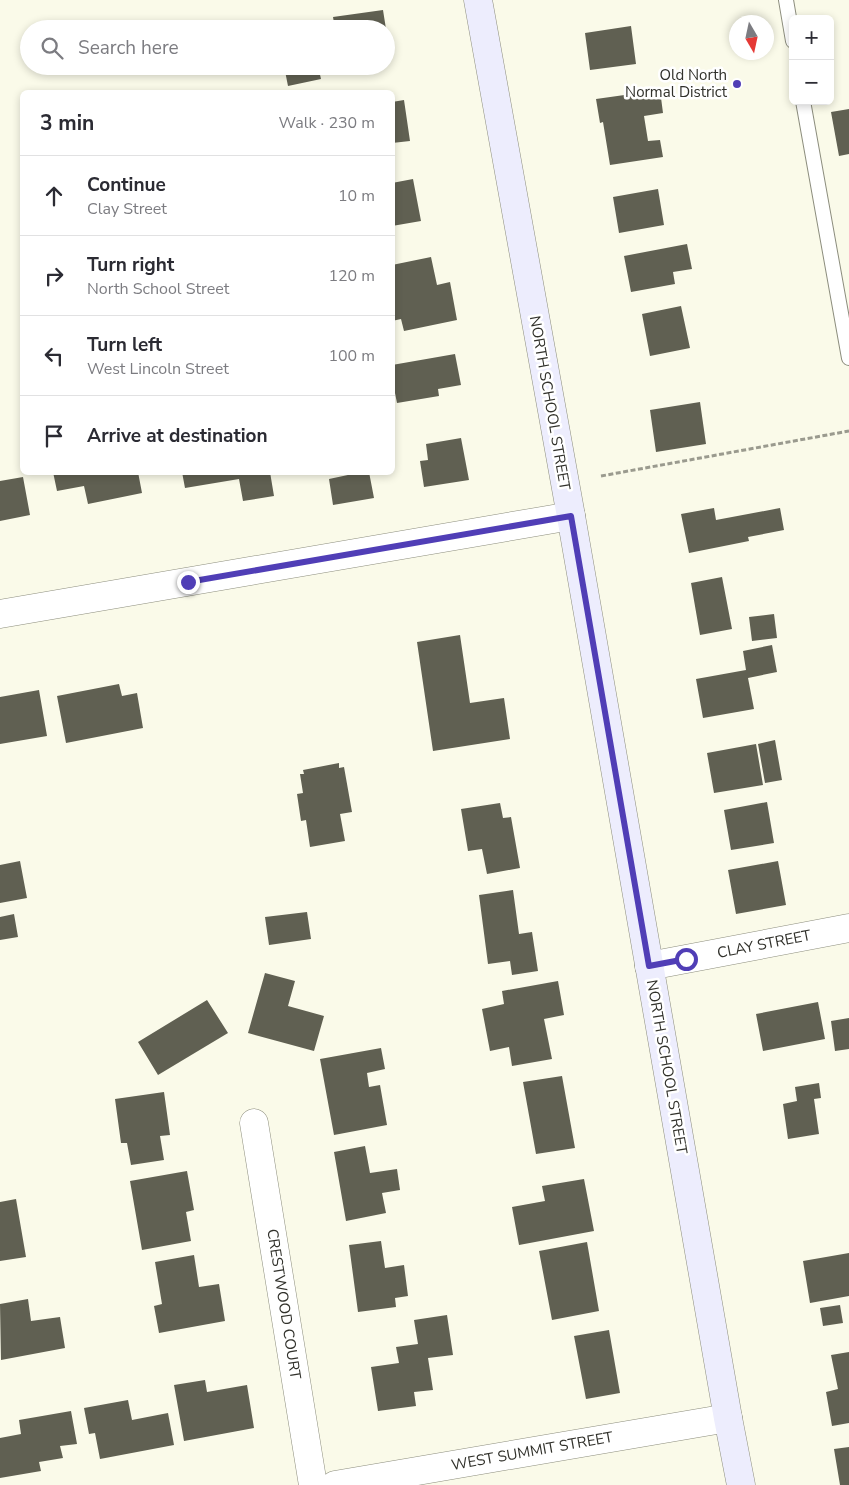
<!DOCTYPE html>
<html lang="en">
<head>
<meta charset="utf-8">
<style>
	:root { --surface:#fff; --page:#f7f7f7; --text:#2b2b33; --muted:#7c7c81; --line:#e1e1e2 }
	body { margin:0; font-family:"Nunito Sans",sans-serif; background:var(--page); color:var(--text) }
	.controls { position:absolute; right:15px; top:15px; display:grid; overflow:hidden; border-radius:8px; box-shadow:0 2px 8px #0003 }
	.controls button { width:45px; height:45px; display:grid; place-items:center; padding:0; border:0; border-bottom:1px solid var(--line); background:var(--surface); color:var(--text); font:25px sans-serif }
	.compass { position:absolute; left:729px; top:15px; width:45px; height:45px; border-radius:50%; background:var(--surface); box-shadow:0 2px 8px #0003; rotate:171deg }
	.stop { position:absolute; width:15px; height:15px; margin:-11px; border:4px solid #503eb6; border-radius:50%; background:#fff }
	.stop.end { background:#503eb6; border-color:#fff; box-shadow:0 1px 5px #0008 }
	.list { margin:0; padding:0; list-style:none }
	h2 { display:flex; justify-content:space-between; align-items:center; height:65px; margin:0; padding:0 20px; font-size:21px }
	h2 small { font-size:16px; font-weight:400; color:var(--muted) }
	.list li { display:grid; grid-template-columns:32px 1fr auto; gap:15px; align-items:center; box-sizing:border-box; height:80px; padding:0 20px; border-top:1px solid var(--line) }
	.list b { display:block; font-size:19px; white-space:nowrap }
	.list p { margin:0; font-size:16px; white-space:nowrap; color:var(--muted) }
	.list em { font-size:16px; font-style:normal; color:var(--muted) }
	.icon { flex:none; width:28px; height:28px; fill:none; stroke:currentColor; stroke-width:2; stroke-linecap:round; stroke-linejoin:round }
	.map { position:relative; flex:none; width:849px; height:1485px; overflow:hidden }
	.search { position:absolute; background:var(--surface); box-shadow:0 2px 8px #0003; left:20px; top:20px; width:375px; height:55px; display:flex; align-items:center; gap:12px; box-sizing:border-box; padding:0 18px; border-radius:28px; color:var(--muted); font-size:19px }
	.panel { position:absolute; background:var(--surface); box-shadow:0 2px 8px #0003; left:20px; top:90px; width:375px; height:385px; border-radius:8px }
	.map>svg:first-child { display:block }
	.building { fill:#606052 }
	.lines { fill:none; stroke-linecap:round; stroke-linejoin:round }
	.lane-casing { stroke:#8c8d7d; stroke-width:16 }
	.street-casing { stroke:#8c8d7d; stroke-width:29 }
	.secondary-casing { stroke:#8c8d7d; stroke-width:29 }
	.path { stroke:#9a9a8e; stroke-width:3; stroke-dasharray:5 2.5; stroke-linecap:butt }
	.lane { stroke:#fff; stroke-width:14 }
	.street { stroke:#fff; stroke-width:28 }
	.secondary { stroke:#ededfd; stroke-width:28 }
	.route { stroke:#503eb6; stroke-width:6 }
	.poi-dot { fill:#503eb6; stroke:#fff; stroke-width:2 }
	.labels { text-anchor:middle; dominant-baseline:central; stroke-width:5; stroke-linejoin:round; paint-order:stroke }
	.poi-label { font-size:15px; fill:#31312b; stroke:#fff; text-anchor:end }
	.street-label { font-size:15px; fill:#31312b; stroke:#fff }
</style>
</head>
<body>
<div class="map">
<svg width="849" height="1485" viewBox="0 0 849 1485">
	<rect width="100%" height="100%" fill="#fafae9"/>
	<!-- building -->
	<path class="building" d="M383 10 386 29H335L333 17Z
		M631 26 636 64 590 70 585 33Z
		M284 66H318L321 79 288 86Z
		M660 90 663 113 644 116 648 141 660 140 663 157 610 165 603 122 600 123 596 99Z
		M404 100 410 141 392 143V102Z
		M849 109V154L839 156 831 112Z
		M413 179 421 221 392 226V183Z
		M658 189 664 225 619 233 613 197Z
		M687 244 692 269 673 272 675 284 631 292 624 256Z
		M431 257 437 285 450 282 457 320 404 331 401 319 392 321V265Z
		M681 306 690 348 650 356 642 314Z
		M455 354 461 385 438 389 439 396 397 403 392 378V365Z
		M700 402 706 444 656 452 650 410Z
		M461 438 469 480 424 487 420 461 428 460 426 444Z
		M53 472H138L142 493 88 504 84 486 57 491Z
		M182 472H270L274 496 243 501 239 479 185 488Z
		M362 472H369L374 498 333 505 329 479Z
		M23 477 30 515 0 521V481Z
		M714 508 716 520 780 508 784 530 748 537 749 541 689 553 681 514Z
		M722 577 732 629 700 635 691 583Z
		M774 614 777 638 752 641 749 617Z
		M460 635 470 703 504 698 510 739 433 751 417 642Z
		M772 645 777 672 748 678 754 709 703 718 696 679 746 670 743 651Z
		M119 684 122 696 137 693 143 728 66 743 57 696Z
		M39 690 47 736 0 744V697Z
		M775 740 782 780 765 783 758 744Z
		M756 744 763 785 714 793 707 753Z
		M339 763V768L344 767 352 812 340 814 345 841 310 847 306 820 301 821 297 794 303 793 300 774H304L303 770Z
		M767 802 774 843 731 850 724 810Z
		M500 803 503 818 511 817 520 868 487 874 482 849 468 851 461 809Z
		M20 861 27 898 0 903V865Z
		M778 861 786 905 736 914 728 870Z
		M513 890 519 934 532 932 538 971 512 975 510 961 488 964 479 895Z
		M307 912 311 939 269 945 265 917Z
		M14 914 18 937 0 940V917Z
		M265 973 295 981 288 1006 324 1016 314 1051 248 1033Z
		M558 981 564 1015 544 1019 552 1059 512 1066 509 1047 490 1051 482 1009 504 1004 502 991Z
		M207 1000 228 1033 158 1075 138 1042Z
		M818 1002 825 1039 763 1051 756 1014Z
		M849 1018V1049L835 1051 831 1021Z
		M381 1048 385 1069 367 1073 369 1087 380 1085 387 1125 334 1135 320 1059Z
		M562 1076 575 1148 536 1154 523 1082Z
		M819 1083 821 1098 814 1099 819 1134 788 1139 783 1104 797 1101 795 1087Z
		M164 1092 170 1135 160 1136 164 1160 131 1165 127 1143H121L115 1099Z
		M365 1146 370 1173 397 1169 400 1190 382 1193 386 1213 346 1221 334 1152Z
		M187 1171 194 1210 186 1212 191 1241 142 1250 130 1181Z
		M584 1179 594 1231 519 1245 512 1207 545 1201 542 1186Z
		M16 1199 26 1257 0 1261V1202Z
		M381 1241 385 1268 404 1265 408 1296 395 1298 396 1307 358 1312 349 1245Z
		M587 1242 599 1311 552 1320 539 1251Z
		M849 1253V1296L810 1303 803 1261Z
		M194 1255 199 1287 219 1284 225 1321 159 1333 154 1306 162 1304 155 1262Z
		M28 1299 31 1321 60 1317 65 1348 1 1360 0 1304Z
		M840 1305 843 1323 823 1326 820 1308Z
		M447 1315 453 1355 428 1358 433 1390 414 1392 416 1406 378 1411 371 1367 399 1363 396 1347 418 1344 414 1320Z
		M609 1330 620 1393 586 1399 574 1336Z
		M849 1352V1423L832 1426 826 1392 838 1389 831 1355Z
		M205 1380 207 1392 247 1385 254 1428 184 1441 174 1385Z
		M128 1400 132 1420 168 1413 174 1445 100 1459 95 1433 89 1434 84 1408Z
		M71 1411 77 1444 60 1446 63 1458 39 1462 41 1471 0 1478V1438L21 1434 19 1420Z
		M849 1447V1485H840L834 1449Z"/>
	<g class="lines">
		<defs>
			<path id="lane" d="M786 0 793 41
				M803 101 849 358"/>
			<path id="street" d="M0 614 571 516
				M649 966 849 928
				M254 1123 313 1485
				M335 1485 728 1418"/>
			<path id="secondary" d="M478 0 571 516 728 1418 741 1485"/>
		</defs>
		<!-- lane casing -->
		<use href="#lane" class="lane-casing"/>
		<!-- street casing -->
		<use href="#street" class="street-casing"/>
		<!-- secondary casing -->
		<use href="#secondary" class="secondary-casing"/>
		<!-- path -->
		<path class="path" d="M601 476 849 431"/>
		<!-- lane -->
		<use href="#lane" class="lane"/>
		<!-- street -->
		<use href="#street" class="street"/>
		<!-- secondary -->
		<use href="#secondary" class="secondary"/>
	</g>
	<g class="lines">
		<!-- route -->
		<path class="route" d="M188 582 571 516 649 966 686 959"/>
	</g>
	<!-- markers -->
	<circle class="poi-dot" cx="737" cy="84" r="5"/>
	<g class="labels">
		<!-- poi labels -->
		<g class="poi-label">
			<text x="727" y="75">Old North<tspan x="727" dy="17">Normal District</tspan></text>
		</g>
		<!-- street labels -->
		<g class="street-label">
			<text transform="translate(550 403) rotate(80)">NORTH SCHOOL STREET</text>
			<text transform="translate(764 944) rotate(-11)">CLAY STREET</text>
			<text transform="translate(667 1067) rotate(80)">NORTH SCHOOL STREET</text>
			<text transform="translate(284 1304) rotate(81)">CRESTWOOD COURT</text>
			<text transform="translate(532 1451) rotate(-10)">WEST SUMMIT STREET</text>
		</g>
	</g>
</svg>
<div class="controls">
<button>+</button>
<button>−</button>
</div>
<svg class="compass" viewBox="-18 -18 36 36"><path d="M0-13l5 13h-10z" fill="#e53935"/><path d="M0 13l5-13h-10z" fill="#7c7c81"/></svg>
<div class="stop" style="left:686px;top:959px"></div>
<div class="stop end" style="left:188px;top:582px"></div>
<div class="search"><svg class="icon" aria-label="search" viewBox="0 0 24 24"><circle cx="10" cy="10" r="6"/><path d="M15 15l6 6"/></svg>Search here</div>
<section class="panel">
<h2>3 min<small>Walk · 230 m</small></h2>
<ul class="list">
<li><svg class="icon" aria-label="ahead" viewBox="0 0 24 24"><path d="M12 20V5M6 11l6-6 6 6"/></svg><div><b>Continue</b><p>Clay Street</p></div><em>10 m</em></li>
<li><svg class="icon" aria-label="right" viewBox="0 0 24 24"><path d="M7 20v-9h11M14 6l5 5-5 5"/></svg><div><b>Turn right</b><p>North School Street</p></div><em>120 m</em></li>
<li><svg class="icon" aria-label="left" viewBox="0 0 24 24"><path d="M17 20v-9H6M10 6l-5 5 5 5"/></svg><div><b>Turn left</b><p>West Lincoln Street</p></div><em>100 m</em></li>
<li><svg class="icon" aria-label="arrive" viewBox="0 0 24 24"><path d="M6 21V4h12l-3 4 3 4H6"/></svg><div><b>Arrive at destination</b></div></li>
</ul>
</section>
</div>
</body>
</html>
